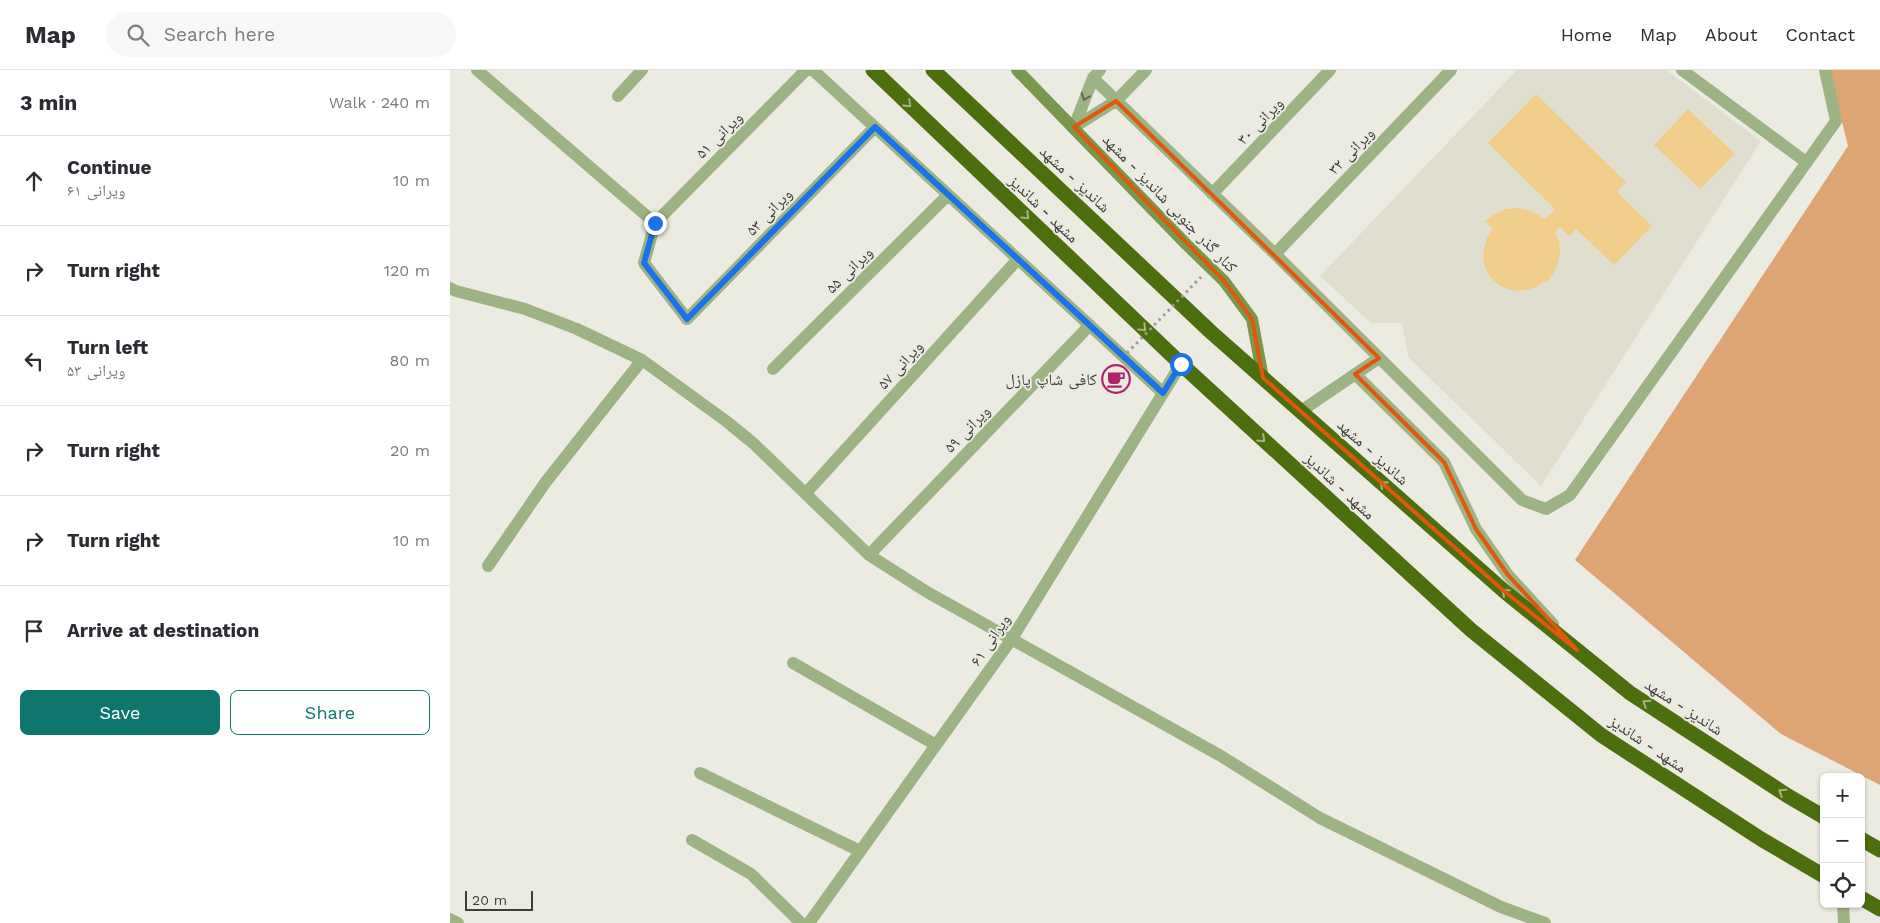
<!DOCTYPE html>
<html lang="en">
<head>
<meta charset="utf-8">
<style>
	:root { --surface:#fff; --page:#f7f7f7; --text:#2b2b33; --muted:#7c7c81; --line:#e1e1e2; --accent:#0f766e }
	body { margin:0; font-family:"Work Sans","Noto Naskh Arabic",sans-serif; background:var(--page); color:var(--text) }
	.controls { position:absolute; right:15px; bottom:15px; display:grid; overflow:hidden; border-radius:8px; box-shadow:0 1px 4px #0004 }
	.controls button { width:45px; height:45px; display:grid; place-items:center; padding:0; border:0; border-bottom:1px solid var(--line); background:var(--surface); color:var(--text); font:25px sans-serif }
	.scale { position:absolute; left:15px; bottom:12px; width:68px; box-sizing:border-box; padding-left:5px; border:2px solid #3d3d39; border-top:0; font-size:14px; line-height:18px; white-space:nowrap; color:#3d3d39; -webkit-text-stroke:4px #ebebe2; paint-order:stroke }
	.stop { position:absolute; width:15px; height:15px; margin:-11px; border:4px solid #1a73e8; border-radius:50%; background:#fff }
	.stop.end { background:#1a73e8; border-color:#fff; box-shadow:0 1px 5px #0008 }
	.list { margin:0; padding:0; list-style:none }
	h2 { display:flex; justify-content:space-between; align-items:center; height:65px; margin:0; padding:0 20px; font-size:21px }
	h2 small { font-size:16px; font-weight:400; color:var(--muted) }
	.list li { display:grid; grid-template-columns:32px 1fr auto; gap:15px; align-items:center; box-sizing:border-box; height:90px; padding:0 20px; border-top:1px solid var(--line) }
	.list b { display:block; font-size:19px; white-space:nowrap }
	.list p { margin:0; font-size:16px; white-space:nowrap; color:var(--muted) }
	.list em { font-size:16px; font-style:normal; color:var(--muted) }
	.actions { display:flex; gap:10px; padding:15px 20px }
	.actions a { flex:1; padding:11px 0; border:1px solid var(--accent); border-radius:8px; text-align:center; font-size:18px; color:var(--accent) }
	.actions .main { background:var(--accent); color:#fff }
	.icon { flex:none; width:28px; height:28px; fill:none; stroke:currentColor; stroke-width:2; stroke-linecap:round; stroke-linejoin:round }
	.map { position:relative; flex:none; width:1430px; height:853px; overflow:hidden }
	header { display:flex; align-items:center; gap:30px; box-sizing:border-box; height:70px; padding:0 25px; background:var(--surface); border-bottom:1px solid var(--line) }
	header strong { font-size:24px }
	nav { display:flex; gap:28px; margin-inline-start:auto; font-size:18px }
	.search { width:350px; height:45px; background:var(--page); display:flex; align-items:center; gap:12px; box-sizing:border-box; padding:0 18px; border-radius:28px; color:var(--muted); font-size:19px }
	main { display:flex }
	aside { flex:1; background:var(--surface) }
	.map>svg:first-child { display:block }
	.built { fill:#e0dfcf }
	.forest { fill:#dea574 }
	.building { fill:#f0cd8a }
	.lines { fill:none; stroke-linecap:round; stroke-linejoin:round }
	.street { stroke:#9eb384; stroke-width:12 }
	.secondary { stroke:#79974f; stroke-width:12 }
	.highway { stroke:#4d6e0e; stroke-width:15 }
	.path-bridge { stroke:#9c9c95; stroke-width:3; stroke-dasharray:2.5 4; stroke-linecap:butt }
	.oneway { stroke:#5f6653 }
	.oneway2 { stroke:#a4b383 }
	.route { stroke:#1a73e8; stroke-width:6 }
	.marked { fill:none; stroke:#df580e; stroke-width:4; stroke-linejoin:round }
	.labels { text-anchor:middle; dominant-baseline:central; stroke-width:4; stroke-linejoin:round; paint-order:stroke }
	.street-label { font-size:16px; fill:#3d3d39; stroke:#ebebe2 }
	.poi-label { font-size:16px; fill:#3d3d39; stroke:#ebebe2; text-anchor:end }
</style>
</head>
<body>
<header>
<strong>Map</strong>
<div class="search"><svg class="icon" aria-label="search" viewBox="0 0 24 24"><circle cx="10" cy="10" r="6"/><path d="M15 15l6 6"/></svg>Search here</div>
<nav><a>Home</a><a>Map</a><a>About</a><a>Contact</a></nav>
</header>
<main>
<aside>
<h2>3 min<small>Walk · 240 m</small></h2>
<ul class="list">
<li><svg class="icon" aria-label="ahead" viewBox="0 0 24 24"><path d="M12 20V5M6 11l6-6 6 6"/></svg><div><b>Continue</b><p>ویرانی ۶۱</p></div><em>10 m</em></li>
<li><svg class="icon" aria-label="right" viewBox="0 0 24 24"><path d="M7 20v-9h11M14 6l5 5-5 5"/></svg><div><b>Turn right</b></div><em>120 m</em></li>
<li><svg class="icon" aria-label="left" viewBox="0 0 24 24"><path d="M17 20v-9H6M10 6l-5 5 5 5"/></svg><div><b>Turn left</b><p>ویرانی ۵۳</p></div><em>80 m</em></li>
<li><svg class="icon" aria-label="right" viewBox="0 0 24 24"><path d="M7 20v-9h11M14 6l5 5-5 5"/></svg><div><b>Turn right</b></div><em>20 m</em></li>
<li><svg class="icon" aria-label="right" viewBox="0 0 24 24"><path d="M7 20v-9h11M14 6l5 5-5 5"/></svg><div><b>Turn right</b></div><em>10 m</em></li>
<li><svg class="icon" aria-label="arrive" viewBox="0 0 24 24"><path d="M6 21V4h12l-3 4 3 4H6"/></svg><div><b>Arrive at destination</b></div></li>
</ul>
<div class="actions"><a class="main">Save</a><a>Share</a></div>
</aside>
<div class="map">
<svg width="1430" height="853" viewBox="0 0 1430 853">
	<rect width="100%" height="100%" fill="#ebebe2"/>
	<!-- built -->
	<path class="built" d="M1067 0H1216L1311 71 1091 416 958 287 952 253H921L870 206Z"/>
	<!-- forest -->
	<path class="forest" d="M1379 0H1430V715L1331 664 1125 490 1398 76Z"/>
	<!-- building -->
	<path class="building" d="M1086 24 1176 112 1167 122 1202 156 1164 195 1126 159 1119 166 1110 157 1105 162 1109 172 1110 183 1108 194 1103 204 1096 213 1094 211 1086 217 1077 220 1067 221 1057 219 1049 215 1041 208 1035 198 1033 188 1034 178 1037 168 1043 159 1035 151 1045 144 1056 139 1067 138 1079 140 1095 149 1105 139 1038 73Z
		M1238 39 1285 84 1250 119 1204 75Z"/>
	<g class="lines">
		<!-- street -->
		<path class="street" d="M27 0 205 153 194 193 237 249 425 57
			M363 0 713 323
			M1232 0 1356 92
			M643 8 825 184 1072 430 1096 439 1120 425 1386 51 1375 0
			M168 26 192 0
			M624 57 666 31 696 0
			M624 57 643 8 650 0
			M762 124 880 0
			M205 153 356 0
			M825 184 1001 0
			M0 218 6 221 75 239 127 259 192 290 276 351 303 373 419 485 477 522 771 686 870 748 1051 837 1095 853
			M323 299 498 125
			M905 304 994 392 1026 459 1058 505 1103 554
			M851 341 929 288
			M356 423 568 189
			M419 485 640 255
			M38 496 95 413 192 290
			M343 593 486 675
			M250 703 410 781
			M242 770 301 804 351 853
			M1393 834 1394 853
			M0 849 8 853
			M359 853 561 570 731 294"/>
		<!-- secondary -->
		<path class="secondary" d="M567 0 737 175 774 211 802 249 813 308"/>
		<!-- highway -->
		<path class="highway" d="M423 0 731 294 1021 560 1151 665 1311 769 1374 806
			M483 0 762 263 1054 521 1180 623 1338 726 1374 747
			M1411 769 1430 780
			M1411 828 1430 839"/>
		<!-- path-bridge -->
		<path class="path-bridge" d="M677 283 751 207"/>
	</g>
	<!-- one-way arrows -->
	<defs><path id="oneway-chevron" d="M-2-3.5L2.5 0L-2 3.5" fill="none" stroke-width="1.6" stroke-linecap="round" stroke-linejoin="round" transform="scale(1.25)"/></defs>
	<use class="oneway" href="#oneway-chevron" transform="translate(635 27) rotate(111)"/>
	<g class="oneway2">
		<use href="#oneway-chevron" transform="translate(458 34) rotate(44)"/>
		<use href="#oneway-chevron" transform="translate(576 146) rotate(44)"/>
		<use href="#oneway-chevron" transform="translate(693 258) rotate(44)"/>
		<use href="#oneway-chevron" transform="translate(812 369) rotate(43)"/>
		<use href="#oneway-chevron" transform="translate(933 414) rotate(-138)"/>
		<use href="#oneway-chevron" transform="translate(1055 522) rotate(-140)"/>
		<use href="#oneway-chevron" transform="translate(1196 633) rotate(-147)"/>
		<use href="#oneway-chevron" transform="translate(1332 722) rotate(-147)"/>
	</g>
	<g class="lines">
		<!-- route -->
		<path class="route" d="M205 153 194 193 237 249 425 57 713 323 731 294"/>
	</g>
	<!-- marked area -->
	<path class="marked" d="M666 31 929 288 905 304 994 392 1026 459 1058 505 1127 580 1054 521 813 308 802 249 774 211 624 57Z"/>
	<!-- icons -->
	<defs>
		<symbol id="cafe-ring" viewBox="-11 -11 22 22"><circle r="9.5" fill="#ebebe2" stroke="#ac256b" stroke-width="1.5"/><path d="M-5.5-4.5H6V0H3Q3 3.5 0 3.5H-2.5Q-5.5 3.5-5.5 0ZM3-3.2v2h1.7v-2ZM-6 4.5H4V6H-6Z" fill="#ac256b"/></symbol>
	</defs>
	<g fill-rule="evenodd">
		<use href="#cafe-ring" x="650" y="293" width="32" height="32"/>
	</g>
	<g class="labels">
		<!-- street labels -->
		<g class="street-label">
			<text transform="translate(810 51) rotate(-46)">ویرانی ۳۰</text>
			<text transform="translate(269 65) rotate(-45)">ویرانی ۵۱</text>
			<text transform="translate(901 81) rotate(-46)">ویرانی ۳۲</text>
			<text transform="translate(625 109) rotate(43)">شاندیز - مشهد</text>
			<text transform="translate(720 133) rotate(46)">کنار گذر جنوبی شاندیز - مشهد</text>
			<text transform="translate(594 139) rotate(44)">مشهد - شاندیز</text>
			<text transform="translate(319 142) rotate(-46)">ویرانی ۵۳</text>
			<text transform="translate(399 200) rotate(-45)">ویرانی ۵۵</text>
			<text transform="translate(450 295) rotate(-48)">ویرانی ۵۷</text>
			<text transform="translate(517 359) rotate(-46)">ویرانی ۵۹</text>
			<text transform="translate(923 382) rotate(42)">شاندیز - مشهد</text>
			<text transform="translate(890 416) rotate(43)">مشهد - شاندیز</text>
			<text transform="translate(540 570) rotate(-56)">ویرانی ۶۱</text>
			<text transform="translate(1234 637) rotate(33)">شاندیز - مشهد</text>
			<text transform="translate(1198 674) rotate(34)">مشهد - شاندیز</text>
		</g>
		<!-- poi labels -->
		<g class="poi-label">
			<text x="647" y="309">کافی شاپ پازل</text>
		</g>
	</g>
</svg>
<div class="controls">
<button>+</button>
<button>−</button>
<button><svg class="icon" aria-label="locate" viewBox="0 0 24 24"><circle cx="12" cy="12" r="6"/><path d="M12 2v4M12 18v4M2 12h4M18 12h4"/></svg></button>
</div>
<div class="scale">20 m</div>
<div class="stop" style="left:731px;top:294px"></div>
<div class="stop end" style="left:205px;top:153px"></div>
</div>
</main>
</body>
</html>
